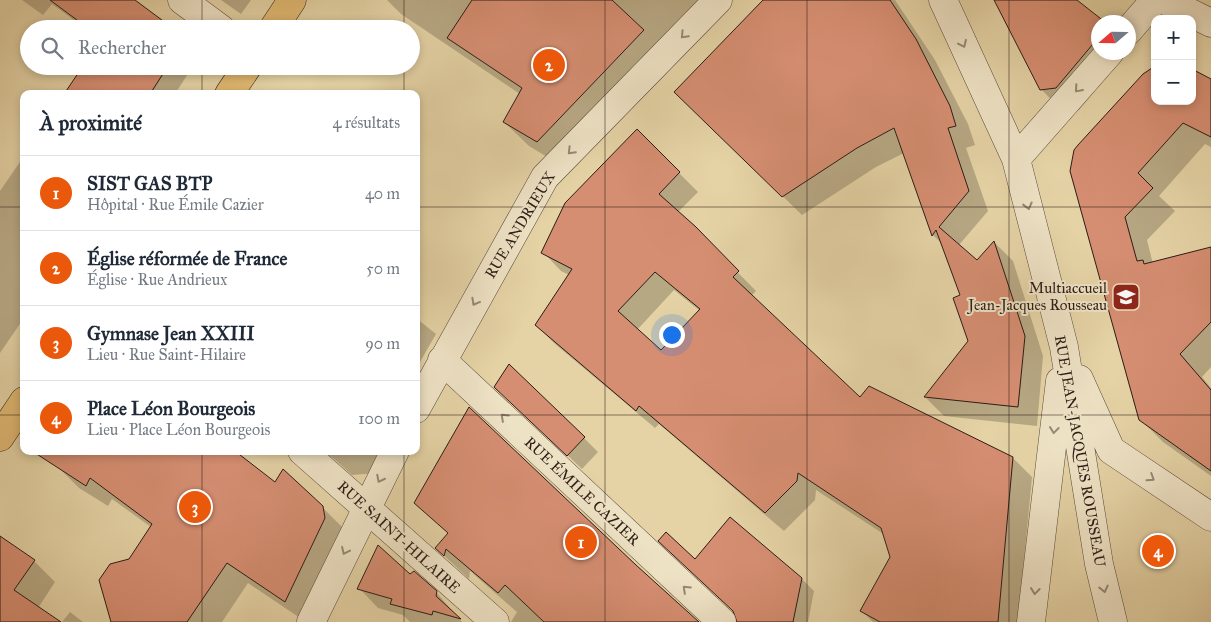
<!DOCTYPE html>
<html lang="fr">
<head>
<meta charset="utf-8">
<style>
	:root { --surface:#fff; --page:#f2f2f3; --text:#1f2937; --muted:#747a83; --line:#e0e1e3; --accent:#ea580c }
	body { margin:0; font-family:"IM FELL Great Primer",serif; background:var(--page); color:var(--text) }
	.controls { position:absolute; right:15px; top:15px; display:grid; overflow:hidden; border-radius:10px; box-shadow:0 2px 8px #0003 }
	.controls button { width:45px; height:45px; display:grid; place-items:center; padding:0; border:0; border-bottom:1px solid var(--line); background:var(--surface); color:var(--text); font:25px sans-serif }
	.compass { position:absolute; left:1091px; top:15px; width:45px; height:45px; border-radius:50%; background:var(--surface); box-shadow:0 2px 8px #0003; rotate:250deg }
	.you { position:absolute; left:671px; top:334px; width:18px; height:18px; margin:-12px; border:4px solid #fff; border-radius:50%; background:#1a73e8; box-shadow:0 0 0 8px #1a73e833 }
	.badge { display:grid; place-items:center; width:32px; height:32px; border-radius:50%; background:var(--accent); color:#fff; font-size:16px; font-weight:700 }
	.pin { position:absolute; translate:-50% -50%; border:2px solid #fff; box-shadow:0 1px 5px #0006 }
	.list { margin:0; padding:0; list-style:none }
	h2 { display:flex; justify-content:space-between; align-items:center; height:65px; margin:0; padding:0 20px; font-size:21px }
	h2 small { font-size:16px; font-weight:400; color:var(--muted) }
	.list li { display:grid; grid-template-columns:32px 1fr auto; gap:15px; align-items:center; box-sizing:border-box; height:75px; padding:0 20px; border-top:1px solid var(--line) }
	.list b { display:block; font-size:19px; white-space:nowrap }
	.list p { margin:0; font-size:16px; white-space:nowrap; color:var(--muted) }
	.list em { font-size:16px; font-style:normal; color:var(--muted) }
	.icon { flex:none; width:28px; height:28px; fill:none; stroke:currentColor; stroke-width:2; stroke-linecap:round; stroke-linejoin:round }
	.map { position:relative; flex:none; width:1211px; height:622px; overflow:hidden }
	.search { position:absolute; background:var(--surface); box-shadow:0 2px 8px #0003; left:20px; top:20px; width:400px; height:55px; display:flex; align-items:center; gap:12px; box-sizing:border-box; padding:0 18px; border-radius:28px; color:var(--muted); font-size:19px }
	.panel { position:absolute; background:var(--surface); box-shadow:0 2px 8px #0003; left:20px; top:90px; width:400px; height:365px; border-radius:10px }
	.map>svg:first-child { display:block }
	.shadow { fill:#0003; fill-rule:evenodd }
	.building { fill:#d68e72; stroke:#2b1c16; fill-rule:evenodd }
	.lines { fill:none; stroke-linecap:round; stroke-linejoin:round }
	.minor-casing { stroke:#5a4a3a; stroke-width:29 }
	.major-casing { stroke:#2b1c16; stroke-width:29 }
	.minor { stroke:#eee2c5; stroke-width:28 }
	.major { stroke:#e2ba73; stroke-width:28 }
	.oneway { stroke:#968976 }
	.grid { fill:none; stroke:#2b1c16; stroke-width:1; stroke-opacity:0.55 }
	.labels { text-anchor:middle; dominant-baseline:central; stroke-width:4; stroke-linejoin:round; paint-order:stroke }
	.street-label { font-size:15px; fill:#2b1c16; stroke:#eee2c5 }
	.poi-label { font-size:15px; fill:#2b1c16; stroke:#eee2c5; text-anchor:end }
</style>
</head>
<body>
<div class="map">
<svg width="1211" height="622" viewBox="0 0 1211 622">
	<rect width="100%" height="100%" fill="#e5d3a6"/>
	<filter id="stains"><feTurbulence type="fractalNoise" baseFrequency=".004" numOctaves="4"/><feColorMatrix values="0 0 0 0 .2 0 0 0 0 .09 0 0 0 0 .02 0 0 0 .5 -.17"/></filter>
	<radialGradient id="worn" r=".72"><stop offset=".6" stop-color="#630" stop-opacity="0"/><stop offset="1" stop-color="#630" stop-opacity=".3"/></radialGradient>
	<!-- shadow -->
	<path class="shadow" d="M22 0H133L172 29H86L52 4 43 15Z
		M221 0H251L241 14Z
		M387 0H708L562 166 529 146 504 122 520 94 401 14Z
		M765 0H895L935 60 968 124 975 145 966 148 988 211 959 245 978 262 994 242 1013 261 1043 356 1037 426 944 416 925 397 969 341 962 296 944 246 933 235 904 153 876 167 802 215 695 111Z
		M995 0H1076L1103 22H1098V52H1127L1079 110 1063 112 1041 89Z
		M85 66H193L175 94H66Z
		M1211 80V147L1205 144 1159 196 1175 211 1147 240 1153 264 1211 249V367L1202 377 1211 388V476L1163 442 1140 419 1072 171 1155 101H1192Z
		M637 131 698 192 678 212 756 291 751 296 860 398 1013 458 1032 477 1018 622H873L862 611 891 557 885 535 816 490 815 500 784 531 659 424 655 428 555 344 536 325 569 275 561 271 543 252ZM674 290 700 311 661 352 637 330Z
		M24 156V318L0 353V191Z
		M416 318 436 334 420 362 416 359Z
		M510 401 584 438 598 452 582 469Z
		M470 409 697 622H511L517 612 470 571 469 579 436 548 449 534 416 503Z
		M320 451H384L377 473 352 475 333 458Z
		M57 466 276 484 322 507 344 529 306 622 248 583 222 622H112L129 561 151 527 112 499 108 506 79 488Z
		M0 553 34 561 55 582 38 608 59 622H0Z
		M695 561 802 579 814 591 808 622H748Z
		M410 576 436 592 462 622H410L403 615 378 608 359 588Z
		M70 612 83 622H62Z"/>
	<!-- building -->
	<path class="building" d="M50 0H135L174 29H89Z
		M472 0H612L644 30 537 142 503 122 522 88 447 38Z
		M763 0H890L916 39 950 106 956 126 948 128 969 191 939 227 977 260 994 241 1025 336 1018 407 924 397 968 341 953 298 960 295 936 230 932 236 894 128 857 148 782 197 674 92Z
		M994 0H1077L1105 22H1098V38L1056 88 1040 90Z
		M83 66H168L150 94H64Z
		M1155 66V101H1192V69L1211 79V137L1183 123 1138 173 1153 188 1125 217 1137 261 1143 260 1144 264 1211 247V322L1180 354 1211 390V471L1139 420 1070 171 1074 150 1078 145 1143 74Z
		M637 129 680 172 659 194 696 227 739 271 733 277 860 397 869 386 1013 457 998 622H880L860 611 890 557 881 528 798 473 797 481 765 513 639 406 636 411 535 325 572 269 541 253 565 203ZM655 272 700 309 661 350 618 311Z
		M509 364 585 437 567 456 494 387Z
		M469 407 636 565 699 622H544L505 585 498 593 446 549 444 556 435 548 448 533 414 503Z
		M32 451H235L275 482 283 469 323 506 325 518 285 602 227 563 187 622H111L99 580 110 564 129 559 152 524 90 478 86 486Z
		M730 517 802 578 793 622H737L733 611 658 541 666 532 695 559Z
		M0 536 35 560 14 590 61 622H0Z
		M378 545 410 574 414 571 437 591 436 596 461 619 433 611 432 615 390 604 392 599 357 589Z"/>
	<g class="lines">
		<defs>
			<path id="minor" d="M182 0 221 29
				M943 0 1016 159 1064 347 1099 564 1113 622
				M1164 0 1211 23
				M1128 31 1155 0
				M1016 159 1110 52
				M442 360 722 622
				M1079 379 1111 450 1211 517
				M416 409 545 177 718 0
				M302 451 495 622
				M311 622 395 451
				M1031 622 1060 381"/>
			<path id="major" d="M273 29 292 0
				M229 94 248 66
				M0 437 24 401"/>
		</defs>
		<!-- minor casing -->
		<use href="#minor" class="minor-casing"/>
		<!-- major casing -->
		<use href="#major" class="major-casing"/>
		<!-- minor -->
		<use href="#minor" class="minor"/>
		<!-- major -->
		<use href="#major" class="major"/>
	</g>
	<!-- one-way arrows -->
	<defs><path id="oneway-chevron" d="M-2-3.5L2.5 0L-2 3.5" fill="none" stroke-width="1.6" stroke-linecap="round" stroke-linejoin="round" transform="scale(1.25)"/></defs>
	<g class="oneway">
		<use href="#oneway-chevron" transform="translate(684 35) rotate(134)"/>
		<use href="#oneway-chevron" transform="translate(963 44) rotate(65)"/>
		<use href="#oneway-chevron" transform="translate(1078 89) rotate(131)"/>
		<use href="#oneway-chevron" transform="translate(571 151) rotate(134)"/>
		<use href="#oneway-chevron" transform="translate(1028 206) rotate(76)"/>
		<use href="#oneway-chevron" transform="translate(475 302) rotate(119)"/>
		<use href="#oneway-chevron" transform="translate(504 417) rotate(-137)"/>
		<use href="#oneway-chevron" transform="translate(1054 430) rotate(97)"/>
		<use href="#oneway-chevron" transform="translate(1151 478) rotate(33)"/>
		<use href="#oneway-chevron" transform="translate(380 479) rotate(117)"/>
		<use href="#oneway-chevron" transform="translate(345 551) rotate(115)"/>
		<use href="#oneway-chevron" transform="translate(686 589) rotate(-137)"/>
		<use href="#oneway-chevron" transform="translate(1104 589) rotate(77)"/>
		<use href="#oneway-chevron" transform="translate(1035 591) rotate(97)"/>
	</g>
	<!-- grid -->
	<path class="grid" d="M202 0V29M404 0V29M605 0V622M807 0V622M1009 0V622M202 66V94M404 66V94M0 207H24M416 207H1211M0 415H24M416 415H1211M202 451V622M404 451V622"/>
	<!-- icons -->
	<defs>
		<symbol id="school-square" viewBox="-11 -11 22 22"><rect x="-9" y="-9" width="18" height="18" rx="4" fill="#8f2418" stroke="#eee2c5"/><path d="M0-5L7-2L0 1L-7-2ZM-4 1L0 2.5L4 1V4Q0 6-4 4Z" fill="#fff"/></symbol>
	</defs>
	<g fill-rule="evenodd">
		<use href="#school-square" x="1110" y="281" width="32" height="32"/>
	</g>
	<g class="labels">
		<!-- street labels -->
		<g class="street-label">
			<text transform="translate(520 225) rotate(-59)">RUE ANDRIEUX</text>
			<text transform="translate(1080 451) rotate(80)">RUE JEAN-JACQUES ROUSSEAU</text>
			<text transform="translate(582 491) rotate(43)">RUE ÉMILE CAZIER</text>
			<text transform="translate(399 537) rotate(42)">RUE SAINT-HILAIRE</text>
		</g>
		<!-- poi labels -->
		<g class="poi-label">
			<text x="1107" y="288">Multiaccueil<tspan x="1107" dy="17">Jean-Jacques Rousseau</tspan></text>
		</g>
	</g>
	<rect width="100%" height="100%" filter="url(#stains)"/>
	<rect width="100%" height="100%" fill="url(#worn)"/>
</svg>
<div class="controls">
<button>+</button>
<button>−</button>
</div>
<svg class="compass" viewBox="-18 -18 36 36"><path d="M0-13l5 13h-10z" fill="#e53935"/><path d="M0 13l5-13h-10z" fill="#747a83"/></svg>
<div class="you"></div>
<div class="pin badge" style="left:581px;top:542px">1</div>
<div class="pin badge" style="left:549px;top:65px">2</div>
<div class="pin badge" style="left:195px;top:507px">3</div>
<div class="pin badge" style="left:1158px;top:551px">4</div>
<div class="search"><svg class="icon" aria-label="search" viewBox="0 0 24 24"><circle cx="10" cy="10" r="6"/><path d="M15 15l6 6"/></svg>Rechercher</div>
<section class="panel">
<h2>À proximité<small>4 résultats</small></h2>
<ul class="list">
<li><span class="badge">1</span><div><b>SIST GAS BTP</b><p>Hôpital · Rue Émile Cazier</p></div><em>40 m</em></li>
<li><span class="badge">2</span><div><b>Église réformée de France</b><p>Église · Rue Andrieux</p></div><em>50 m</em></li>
<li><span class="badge">3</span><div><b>Gymnase Jean XXIII</b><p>Lieu · Rue Saint-Hilaire</p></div><em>90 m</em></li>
<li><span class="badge">4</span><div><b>Place Léon Bourgeois</b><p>Lieu · Place Léon Bourgeois</p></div><em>100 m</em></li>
</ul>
</section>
</div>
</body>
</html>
